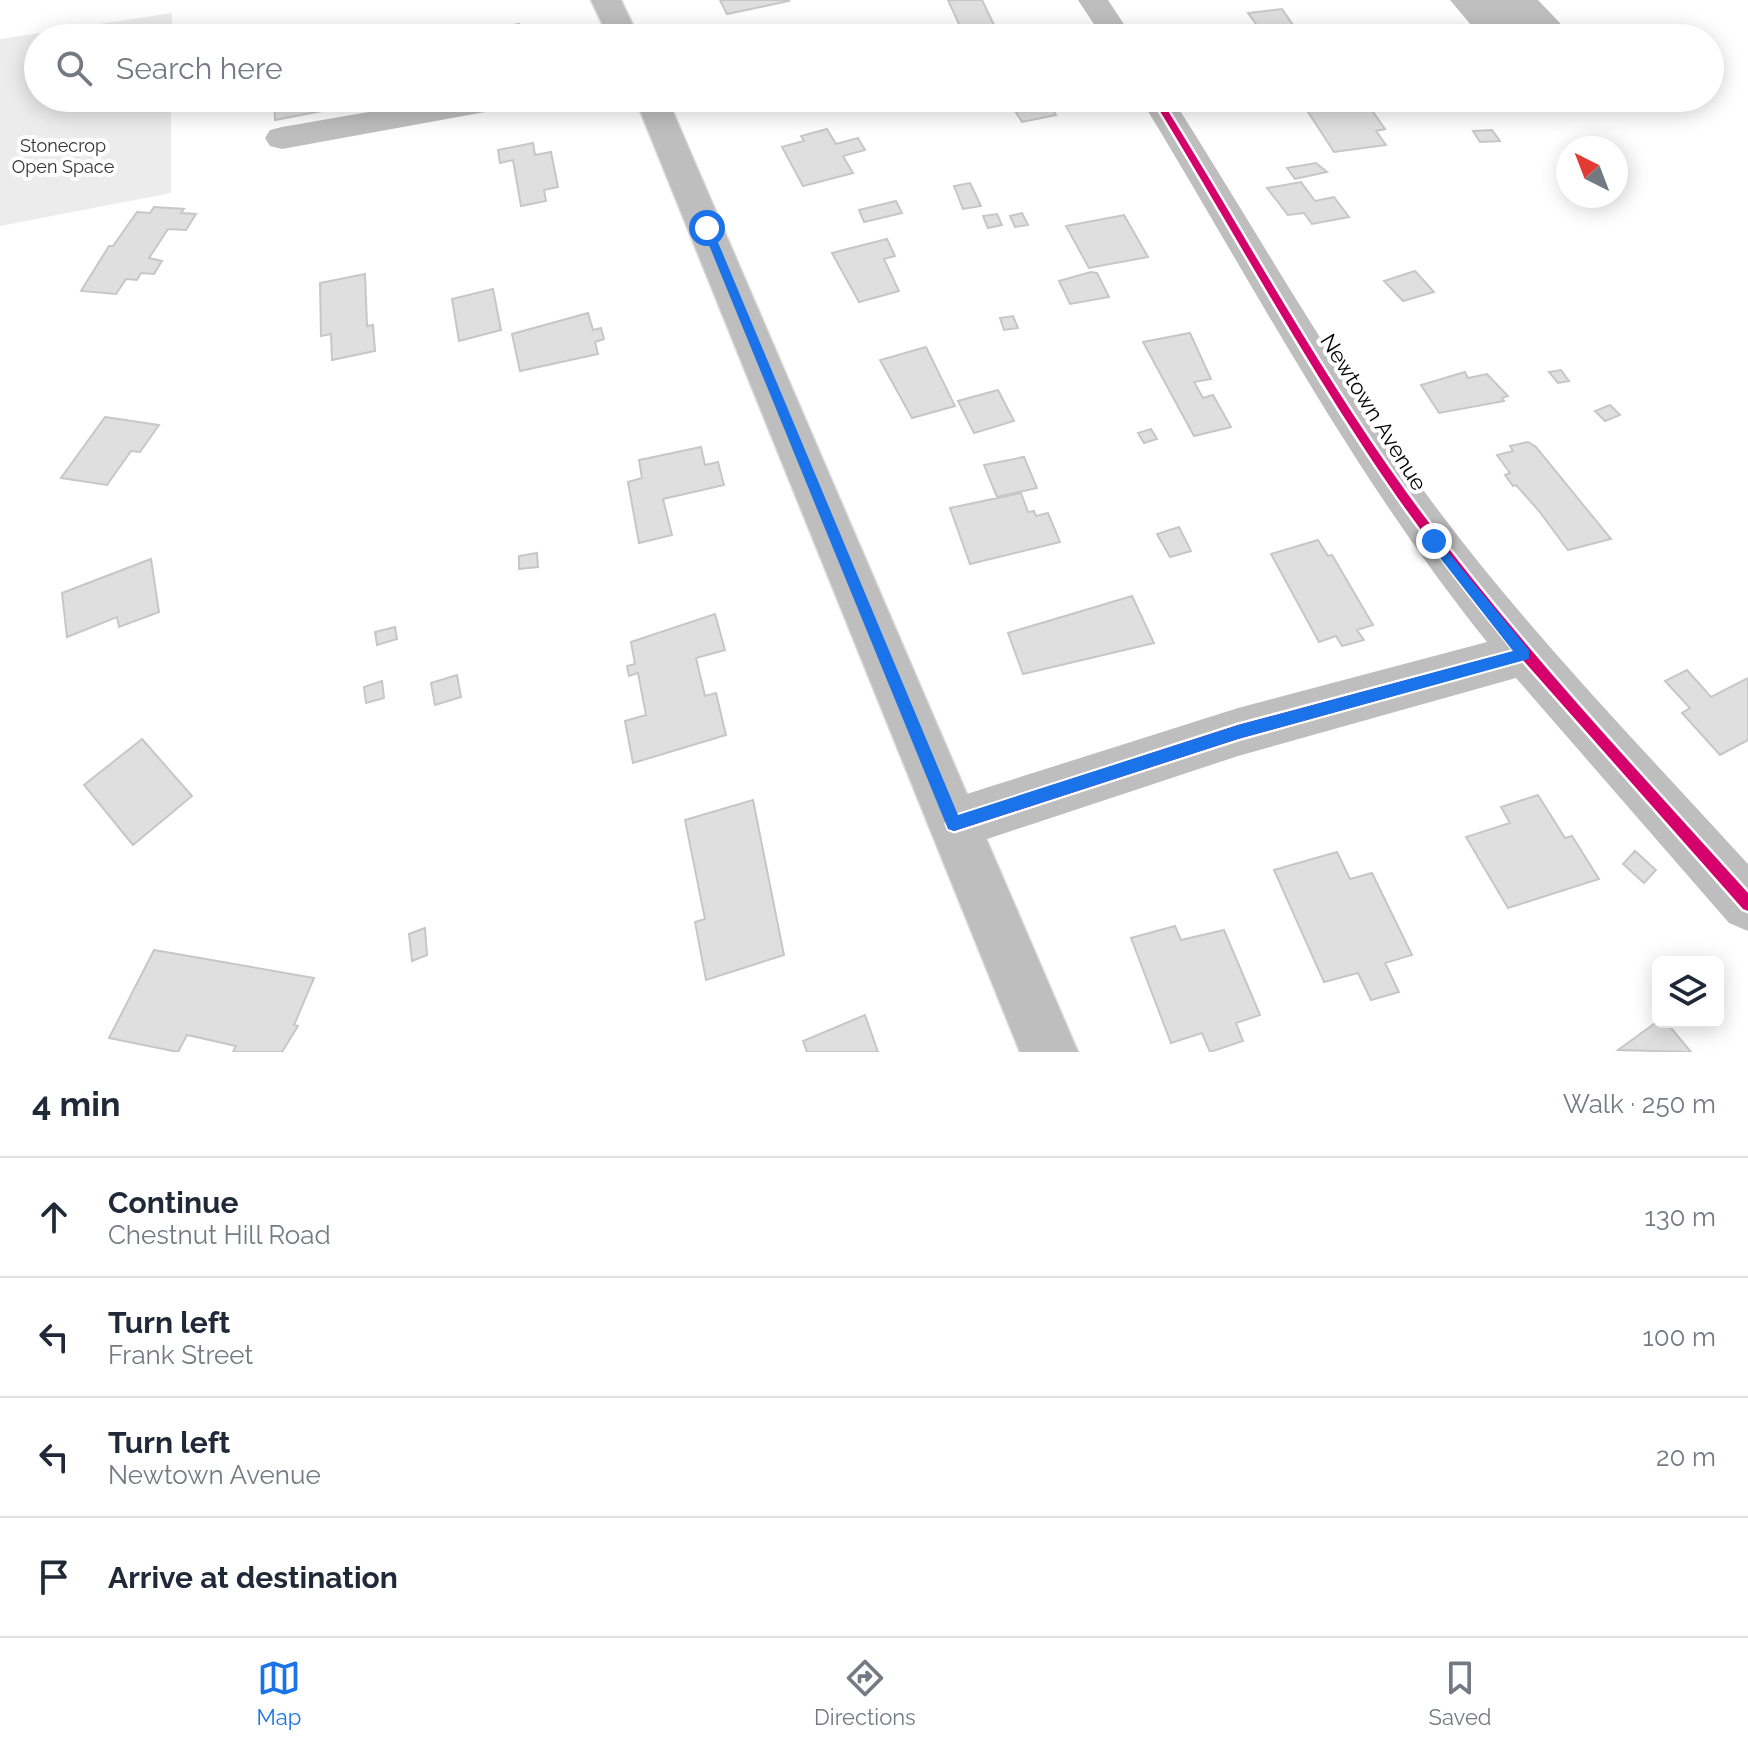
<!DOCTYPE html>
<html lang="en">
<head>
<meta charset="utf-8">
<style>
	:root { --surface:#fff; --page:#f6f6f7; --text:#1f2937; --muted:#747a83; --line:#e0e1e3; --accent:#1a73e8 }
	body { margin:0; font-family:Raleway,sans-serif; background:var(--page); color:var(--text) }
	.controls { position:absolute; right:24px; bottom:24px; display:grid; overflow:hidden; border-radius:12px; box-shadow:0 4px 20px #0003 }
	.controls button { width:72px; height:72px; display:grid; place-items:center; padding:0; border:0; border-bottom:2px solid var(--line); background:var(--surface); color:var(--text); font:40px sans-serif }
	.compass { position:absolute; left:1556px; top:136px; width:72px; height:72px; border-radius:50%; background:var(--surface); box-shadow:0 4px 20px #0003; rotate:318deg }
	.stop { position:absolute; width:24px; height:24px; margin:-18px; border:6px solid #1a73e8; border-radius:50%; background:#fff }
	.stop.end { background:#1a73e8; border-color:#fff; box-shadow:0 2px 8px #0008 }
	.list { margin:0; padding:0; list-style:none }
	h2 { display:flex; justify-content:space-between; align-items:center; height:104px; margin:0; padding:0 32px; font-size:34px }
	h2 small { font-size:26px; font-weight:400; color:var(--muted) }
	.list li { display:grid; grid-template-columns:52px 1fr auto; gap:24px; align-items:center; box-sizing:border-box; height:120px; padding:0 32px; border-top:2px solid var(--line) }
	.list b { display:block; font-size:30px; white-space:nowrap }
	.list p { margin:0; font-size:26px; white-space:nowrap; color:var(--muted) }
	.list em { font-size:26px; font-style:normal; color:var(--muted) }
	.icon { flex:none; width:44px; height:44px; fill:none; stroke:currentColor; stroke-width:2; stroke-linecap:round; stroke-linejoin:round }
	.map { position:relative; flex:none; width:1748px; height:1052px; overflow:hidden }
	.search { position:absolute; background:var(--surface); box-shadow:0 4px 20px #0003; left:24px; right:24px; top:24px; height:88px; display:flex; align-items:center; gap:20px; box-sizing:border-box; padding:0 28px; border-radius:44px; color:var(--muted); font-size:30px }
	.sheet { height:584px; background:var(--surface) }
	nav { display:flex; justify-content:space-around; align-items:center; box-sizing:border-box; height:112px; border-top:2px solid var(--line); background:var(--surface); font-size:22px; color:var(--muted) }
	nav a { display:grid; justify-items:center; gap:4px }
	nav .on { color:var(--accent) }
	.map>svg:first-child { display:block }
	.green { fill:#ececec }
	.water { fill:#bfbfbf }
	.building { fill:#dfdfdf; stroke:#c7c7c7; stroke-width:2 }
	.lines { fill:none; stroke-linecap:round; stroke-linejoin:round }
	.major-casing { stroke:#dbdbdb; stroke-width:3 }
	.minor { fill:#bebebe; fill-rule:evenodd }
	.major { fill:#bebebe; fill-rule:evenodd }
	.cycleway-casing { stroke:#fff; stroke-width:5 }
	.cycleway { fill:#d6006c; fill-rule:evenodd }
	.route { fill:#1a73e8 }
	.labels { text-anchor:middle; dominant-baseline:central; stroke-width:8; stroke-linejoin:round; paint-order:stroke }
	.far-park-label { font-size:18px; fill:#333; stroke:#fff }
	.street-label { font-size:22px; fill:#000; stroke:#fff }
</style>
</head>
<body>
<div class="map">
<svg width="1748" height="1052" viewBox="0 0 1748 1052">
	<rect width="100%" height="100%" fill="#fff"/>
	<!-- green -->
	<path class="green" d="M172 13V38H38V98H171V193L0 226V39Z"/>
	<!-- water -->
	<path class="water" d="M1450 0H1538L1560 23 1565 36 1482 38Z"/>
	<!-- building -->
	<path class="building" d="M720 0H788L789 1 727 14Z
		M948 0H982L996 29 963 33Z
		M1282 9 1302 38H1259L1252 28 1258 27 1248 13Z
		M519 24 523 38H466L465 34Z
		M278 98H326L327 110 275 120 274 100Z
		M1007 98H1046L1056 115 1022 122Z
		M1299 98H1347L1354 108 1369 106 1385 129 1376 131 1386 145 1334 152Z
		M827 129 836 144 858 138 865 150 843 156 853 173 803 186 782 147 804 141 801 136Z
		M1492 130 1500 141 1480 142 1473 131Z
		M533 143 535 155 551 152 558 187 544 190 546 201 521 206 513 160 500 163 498 150Z
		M1316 163 1327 172 1295 179 1287 168Z
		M1301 182 1315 201 1334 197 1349 217 1312 224 1304 213 1288 215 1267 188Z
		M970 183 981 206 963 209 954 186Z
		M896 201 902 213 864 222 859 210Z
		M154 207 184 209 181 213 196 214 186 230 168 229 149 258 162 261 154 274 141 273 137 280 126 279 116 294 81 291 109 246H113L137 212 150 213Z
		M1022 213 1028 225 1015 227 1010 216Z
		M997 214 1002 225 988 228 983 216Z
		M1124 215 1148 257 1089 268 1066 226Z
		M887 239 895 256 884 259 899 291 859 302 832 253Z
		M1415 271 1434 292 1403 301 1384 281Z
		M1091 272 1097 273 1109 297 1070 304 1059 281Z
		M365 274 367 326 373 325 375 351 332 360 331 334 321 336 320 283Z
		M493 289 501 330 459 341 452 299Z
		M588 313 593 330 601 328 604 339 595 342 598 354 520 371 512 334Z
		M1013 316 1018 328 1004 330 1000 318Z
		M1190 333 1211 379 1194 382 1203 398 1213 395 1231 427 1194 436 1143 342Z
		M926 347 955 406 912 418 880 360Z
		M1561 370 1569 381 1558 383 1549 372Z
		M1465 372 1468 378 1487 374 1508 396 1502 398 1504 401 1439 413 1421 385Z
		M998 390 1014 421 974 433 958 401Z
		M1610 405 1620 415 1605 421 1595 411Z
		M105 417 159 425 140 452 131 451 107 485 61 478Z
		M1151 429 1157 439 1144 443 1138 433Z
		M1528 442 1536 447 1611 539 1568 550 1539 511 1516 485 1513 486 1505 475 1510 473 1497 455 1513 451 1510 446Z
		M701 447 705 465 718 462 724 485 663 499 672 535 639 543 628 482 642 478 639 460Z
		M1024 457 1037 488 997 497 984 465Z
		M1021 493 1028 512 1034 511 1036 516 1048 513 1060 542 970 564 950 508Z
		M1179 527 1191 551 1170 557 1157 534Z
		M1318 540 1328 556 1332 555 1373 625 1357 630 1364 640 1342 646 1336 636 1319 642 1271 554Z
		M537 553 538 567 519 569V556Z
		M151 559 159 612 119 627 117 617 67 637 62 593Z
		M1132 596 1154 643 1023 674 1008 633Z
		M715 614 725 650 696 658 705 696 716 693 726 735 633 763 625 721 646 715 638 673 629 676 627 666 635 664 631 642Z
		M395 627 397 639 377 645 375 632Z
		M1687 670 1711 697 1748 678V740L1720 755 1682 713 1690 708 1665 681Z
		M457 675 461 697 435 705 431 683Z
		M382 681 384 698 366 703 364 687Z
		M142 739 192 796 133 845 84 785Z
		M1538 795 1565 838 1572 836 1599 879 1508 908 1466 837 1510 823 1501 807Z
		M753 800 784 955 706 980 695 922 705 919 685 820Z
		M1635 851 1656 870 1644 883 1623 864Z
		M1337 852 1350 879 1372 873 1412 955 1385 963 1399 992 1371 1000 1358 973 1324 982 1274 870Z
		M1175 926 1181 940 1224 930 1260 1015 1236 1023 1243 1041 1210 1052 1202 1033 1171 1043 1131 938Z
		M425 928 427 955 412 961 409 934Z
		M154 950 314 978 294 1025 298 1026 282 1052H233L236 1046 187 1035 178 1052 109 1038Z
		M865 1015 878 1052H807L803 1041Z
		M1658 1021 1666 1022 1691 1052 1618 1050Z"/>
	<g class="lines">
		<defs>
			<path id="major" d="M591 0H621L639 38H609Z
				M635 98H667L1078 1052H1020Z"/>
		</defs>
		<!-- major casing -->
		<use href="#major" class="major-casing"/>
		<!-- minor -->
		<path class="minor" d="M1078 0H1108L1133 38H1103Z
			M449 98H523L518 105 507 108 282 149 270 146 265 138 270 130 282 127Z
			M1140 98H1172C1253 225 1327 358 1416 480 1515 618 1634 739 1748 864V931L1729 923 1516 678 1238 756 954 850 936 842 928 824 936 806 954 798 1238 708 1487 642C1351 473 1252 282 1140 98Z"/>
		<!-- major -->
		<use href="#major" class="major"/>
		<defs>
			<path id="cycleway" d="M1152 98H1160C1242 229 1316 367 1407 493 1510 635 1631 763 1748 893V911L1743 909 1523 660 1238 739 954 831 949 829 947 824 949 819 954 817 1238 725 1515 651C1462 586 1412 521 1366 451 1290 336 1224 215 1152 98Z"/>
		</defs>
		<!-- cycleway casing -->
		<use href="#cycleway" class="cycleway-casing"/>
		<!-- cycleway -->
		<use href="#cycleway" class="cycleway"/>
	</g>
	<!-- route -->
	<path class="route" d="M707 224 712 228 958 815 1238 725 1513 651 1430 545 1428 541 1434 535 1529 650V659L1238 739 954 831 948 829 702 228Z"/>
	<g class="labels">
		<!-- far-park labels -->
		<g class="far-park-label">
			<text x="63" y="145">Stonecrop<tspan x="63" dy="21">Open Space</tspan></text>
		</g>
		<!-- street labels -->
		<g class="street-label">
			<text transform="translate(1374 412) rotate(58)">Newtown Avenue</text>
		</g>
	</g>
</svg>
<div class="controls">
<button><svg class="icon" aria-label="layers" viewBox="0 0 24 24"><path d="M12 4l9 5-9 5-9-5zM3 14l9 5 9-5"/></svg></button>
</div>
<svg class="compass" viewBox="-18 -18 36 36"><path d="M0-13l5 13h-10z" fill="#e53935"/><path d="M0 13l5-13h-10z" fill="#747a83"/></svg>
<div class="stop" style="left:707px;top:228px"></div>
<div class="stop end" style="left:1434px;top:541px"></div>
<div class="search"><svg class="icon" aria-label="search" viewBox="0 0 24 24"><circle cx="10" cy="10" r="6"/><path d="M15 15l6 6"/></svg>Search here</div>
</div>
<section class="sheet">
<h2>4 min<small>Walk · 250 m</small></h2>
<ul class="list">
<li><svg class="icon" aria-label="ahead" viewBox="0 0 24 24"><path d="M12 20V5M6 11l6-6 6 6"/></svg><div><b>Continue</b><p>Chestnut Hill Road</p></div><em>130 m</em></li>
<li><svg class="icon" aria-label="left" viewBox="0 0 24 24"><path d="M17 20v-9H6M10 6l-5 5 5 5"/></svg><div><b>Turn left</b><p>Frank Street</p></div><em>100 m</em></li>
<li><svg class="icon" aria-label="left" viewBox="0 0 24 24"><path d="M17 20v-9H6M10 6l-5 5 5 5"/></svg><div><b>Turn left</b><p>Newtown Avenue</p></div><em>20 m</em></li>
<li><svg class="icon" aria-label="arrive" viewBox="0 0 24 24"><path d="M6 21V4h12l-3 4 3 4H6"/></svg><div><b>Arrive at destination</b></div></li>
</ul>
</section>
<nav>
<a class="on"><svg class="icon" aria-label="map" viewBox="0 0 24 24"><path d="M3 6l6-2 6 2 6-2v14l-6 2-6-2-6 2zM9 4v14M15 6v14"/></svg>Map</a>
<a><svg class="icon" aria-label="directions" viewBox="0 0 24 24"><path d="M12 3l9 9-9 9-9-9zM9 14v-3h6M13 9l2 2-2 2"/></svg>Directions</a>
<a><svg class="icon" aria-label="saved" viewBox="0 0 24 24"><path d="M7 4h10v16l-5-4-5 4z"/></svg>Saved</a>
</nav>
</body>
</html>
